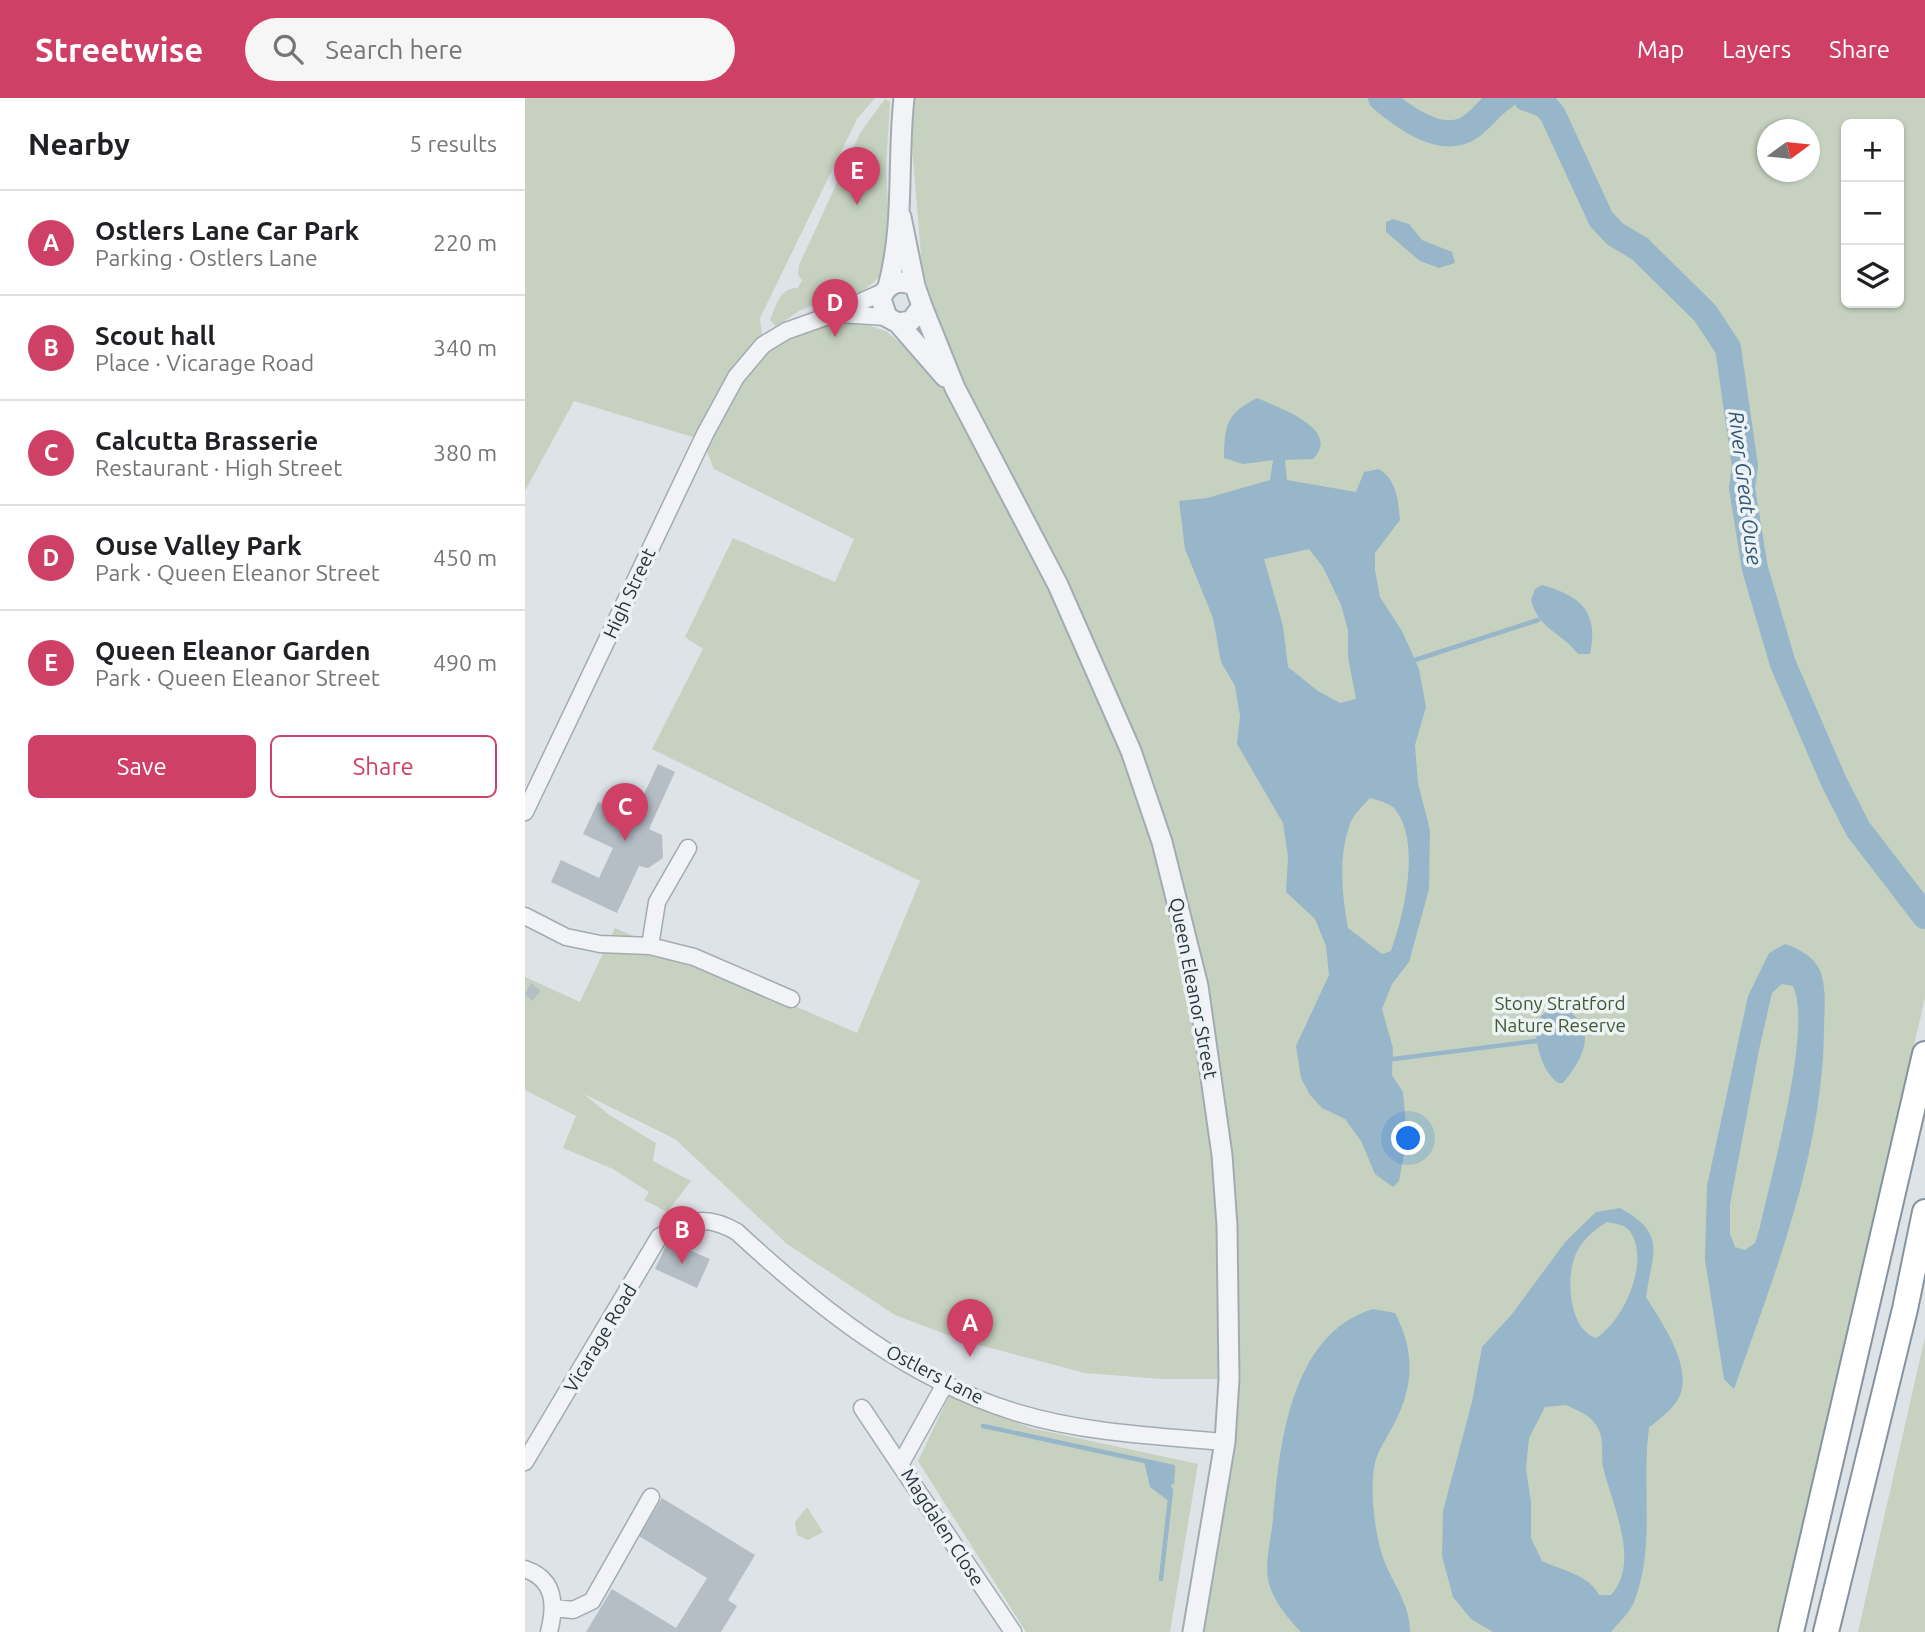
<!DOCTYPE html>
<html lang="en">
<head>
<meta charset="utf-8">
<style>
	:root { --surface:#fff; --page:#f6f6f6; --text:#202124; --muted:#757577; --line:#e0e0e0; --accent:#cf4067 }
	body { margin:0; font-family:Ubuntu,sans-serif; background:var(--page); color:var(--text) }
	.controls { position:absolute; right:21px; top:21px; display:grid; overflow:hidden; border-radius:10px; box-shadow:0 2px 5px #0004 }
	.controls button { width:63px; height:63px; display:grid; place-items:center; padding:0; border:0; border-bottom:2px solid var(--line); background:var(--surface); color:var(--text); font:35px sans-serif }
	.compass { position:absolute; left:1232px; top:21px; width:63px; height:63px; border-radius:50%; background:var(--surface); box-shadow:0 2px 5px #0004; rotate:75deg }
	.you { position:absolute; left:884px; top:1041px; width:24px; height:24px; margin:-18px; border:5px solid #fff; border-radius:50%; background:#1a73e8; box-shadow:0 0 0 10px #1a73e833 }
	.badge { display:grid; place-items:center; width:46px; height:46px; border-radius:50%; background:var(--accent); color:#fff; font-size:23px; font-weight:700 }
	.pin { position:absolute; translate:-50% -58px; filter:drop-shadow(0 2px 4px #0008) }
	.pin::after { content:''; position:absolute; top:37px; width:24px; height:21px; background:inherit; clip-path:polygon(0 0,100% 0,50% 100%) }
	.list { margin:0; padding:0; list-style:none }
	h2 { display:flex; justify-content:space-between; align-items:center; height:91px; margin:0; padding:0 28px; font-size:30px }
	h2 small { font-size:23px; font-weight:400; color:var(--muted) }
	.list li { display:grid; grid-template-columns:46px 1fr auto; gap:21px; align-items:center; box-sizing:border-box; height:105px; padding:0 28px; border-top:2px solid var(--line) }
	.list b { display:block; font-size:26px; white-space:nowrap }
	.list p { margin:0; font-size:23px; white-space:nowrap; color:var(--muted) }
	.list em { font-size:23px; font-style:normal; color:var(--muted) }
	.actions { display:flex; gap:14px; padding:21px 28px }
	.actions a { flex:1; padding:16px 0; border:2px solid var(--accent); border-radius:10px; text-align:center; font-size:24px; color:var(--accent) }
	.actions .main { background:var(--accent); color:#fff }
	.icon { flex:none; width:38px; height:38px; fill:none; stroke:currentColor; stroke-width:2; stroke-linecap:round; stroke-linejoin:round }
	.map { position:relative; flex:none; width:1400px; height:1534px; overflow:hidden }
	header { display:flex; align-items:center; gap:42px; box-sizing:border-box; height:98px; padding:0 35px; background:var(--accent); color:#fff }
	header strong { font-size:33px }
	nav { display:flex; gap:38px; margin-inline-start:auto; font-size:24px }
	.search { width:490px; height:63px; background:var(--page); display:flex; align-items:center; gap:18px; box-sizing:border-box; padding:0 24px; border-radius:38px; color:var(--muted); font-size:26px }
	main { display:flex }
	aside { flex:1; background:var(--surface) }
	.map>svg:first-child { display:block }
	.green { fill:#c6d2bf; fill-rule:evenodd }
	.water { fill:#98b6c9; fill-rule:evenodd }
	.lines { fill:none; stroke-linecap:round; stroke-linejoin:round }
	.stream { stroke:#98b6c9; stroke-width:4.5 }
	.river { stroke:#98b6c9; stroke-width:26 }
	.building { fill:#b5bdc5 }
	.minor-casing { stroke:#a3abb2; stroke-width:19 }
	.tertiary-casing { stroke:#a3abb2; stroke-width:23 }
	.trunk-casing { stroke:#85929f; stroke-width:28 }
	.minor { stroke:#f1f3f6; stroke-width:16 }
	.tertiary { stroke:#f1f3f6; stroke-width:19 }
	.trunk { stroke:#fff; stroke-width:24 }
	.labels { text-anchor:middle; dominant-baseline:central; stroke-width:7; stroke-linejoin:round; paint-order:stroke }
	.street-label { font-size:19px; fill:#27333f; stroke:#edf2f5 }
	.park-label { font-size:19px; fill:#405b34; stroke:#edf2f5 }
	.water-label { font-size:21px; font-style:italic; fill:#315673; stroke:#edf2f5 }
</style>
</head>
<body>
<header>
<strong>Streetwise</strong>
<div class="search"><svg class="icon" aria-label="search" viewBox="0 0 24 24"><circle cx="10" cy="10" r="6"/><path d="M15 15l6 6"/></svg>Search here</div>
<nav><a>Map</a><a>Layers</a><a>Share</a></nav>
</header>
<main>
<aside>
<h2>Nearby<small>5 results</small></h2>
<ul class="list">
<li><span class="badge">A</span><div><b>Ostlers Lane Car Park</b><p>Parking · Ostlers Lane</p></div><em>220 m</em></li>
<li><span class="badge">B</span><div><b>Scout hall</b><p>Place · Vicarage Road</p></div><em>340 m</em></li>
<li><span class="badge">C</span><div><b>Calcutta Brasserie</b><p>Restaurant · High Street</p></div><em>380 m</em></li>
<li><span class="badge">D</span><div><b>Ouse Valley Park</b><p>Park · Queen Eleanor Street</p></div><em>450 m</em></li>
<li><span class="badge">E</span><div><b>Queen Eleanor Garden</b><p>Park · Queen Eleanor Street</p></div><em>490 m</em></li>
</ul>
<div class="actions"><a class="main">Save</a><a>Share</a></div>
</aside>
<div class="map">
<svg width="1400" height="1534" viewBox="0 0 1400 1534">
	<rect width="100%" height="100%" fill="#dee3e8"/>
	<!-- green -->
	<path class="green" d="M0 0H350L332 21 235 220 238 246 309 216 361 233 398 264 408 209 397 169 383 0H1400V900L1252 1534H668L704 1281H636L560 1275 439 1243 370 1217 262 1146 150 1041 59 996 83 1016 131 1045 128 1063 166 1083 142 1114 119 1102 124 1094 88 1071 38 1050 51 1018 0 992V879L55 904 90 830 332 935 395 783 127 651 178 551 160 539 208 440 310 484 329 441 189 371 179 346 171 340 49 303 0 393ZM1321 26H1374V205H1321ZM1242 32H1284V74H1242Z
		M360 1 365 4 361 71 365 142 359 175 338 193 300 202 274 213 251 229 245 222C251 208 255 189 273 190L277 182 273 177 274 167 335 35Z
		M1400 1239V1534H1333Z
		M424 1298 506 1330 673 1366 645 1534H501L393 1363Z
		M282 1409 298 1434 283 1442 272 1437 270 1424Z"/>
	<!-- water -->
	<path class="water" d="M868 121 884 126 897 142 927 154 930 165 914 170 895 163 861 134V124Z
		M732 300C752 309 818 331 788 361L760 362 762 382 831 394 839 374 854 371C872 383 873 401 875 422L850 455V472L855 499 877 533 894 571 901 609 890 647 893 685 905 732 904 791 884 864 867 886 857 911 868 950 867 977 878 994 882 1040 874 1083 868 1089 850 1076 836 1043 820 1021 797 1010 785 997 776 980 771 948 804 877 801 848 790 821 761 794 763 759 758 725 712 646 715 618 710 588 696 564 688 520 660 451 654 403 682 400 745 382 748 362 718 366 699 360C700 326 701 316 732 300ZM784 451 798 469 816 507 823 532V559L831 601 815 605 793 593 763 569 758 528 739 461ZM845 700C852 702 864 705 869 710 897 742 879 817 866 853L857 856 823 830C817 797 813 759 825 726 828 717 838 708 845 700Z
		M1017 487C1056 498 1074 514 1065 556H1053C1034 532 1014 532 1006 502L1010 491Z
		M1260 846C1275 851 1290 859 1296 875 1302 894 1299 915 1299 934 1297 1057 1250 1175 1209 1291L1199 1281 1180 1162 1182 1088 1223 898 1244 855ZM1257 886 1268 888C1288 930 1246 1077 1235 1129L1230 1145 1220 1152 1210 1149 1205 1136V1106L1234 952 1247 895Z
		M1037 910C1075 927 1059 960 1038 985H1033C1015 971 1011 945 1010 924L1024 911Z
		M1095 1110C1143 1136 1127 1155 1121 1199 1136 1224 1165 1263 1156 1294 1152 1309 1135 1320 1124 1330 1116 1387 1131 1449 1109 1504 1105 1515 1093 1525 1086 1534H968L946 1521 928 1499 917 1458 918 1413 947 1304 957 1249 987 1216 1041 1143 1071 1114ZM1082 1124C1090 1126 1101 1126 1106 1135 1125 1165 1098 1224 1071 1240 1045 1232 1041 1184 1049 1161 1054 1145 1068 1132 1082 1124ZM1041 1307C1055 1314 1067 1317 1074 1332 1079 1343 1076 1358 1078 1369 1087 1407 1116 1464 1086 1497H1074C1063 1476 1038 1473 1017 1463L1006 1440V1404L1001 1371 1004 1340 1020 1309Z
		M848 1211 870 1215C890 1253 889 1288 869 1326 863 1338 853 1352 850 1365 844 1390 850 1441 860 1465 870 1489 885 1507 885 1534H776C763 1521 746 1500 743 1481 740 1463 746 1440 748 1422 754 1348 765 1236 848 1211Z
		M619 1363 648 1369 645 1404 625 1389Z"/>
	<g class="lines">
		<!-- stream -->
		<path class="stream" d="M890 562 1013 522
			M868 961 1011 943
			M458 1328 648 1369 647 1384
			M636 1481 646 1392"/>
		<!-- river -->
		<path class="river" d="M856 0C876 17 912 45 940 32 955 25 964 8 978 0
			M1001 0 1020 7 1028 17 1076 121 1090 136 1115 151 1180 215 1203 250 1220 368 1217 390 1230 471 1258 566 1309 684 1333 731 1400 818"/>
	</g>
	<!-- building -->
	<path class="building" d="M133 666 150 674 124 731 137 737 138 760 123 770 114 768 92 815 26 784 36 762 74 780 88 750 58 736 73 704 108 720Z
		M6 885 16 893 7 903 0 896Z
		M143 1143 185 1161 172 1190 130 1171Z
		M137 1400 230 1457 203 1502 212 1508 196 1534H61L87 1491 151 1530 182 1480 114 1438Z"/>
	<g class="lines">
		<defs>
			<path id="minor" d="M315 216 362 219
				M0 714 180 336 211 279 238 247 261 233 309 216 360 193
				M0 818 41 839 75 846 125 848 169 859 266 901
				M125 848 132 804 163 750
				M420 1286 375 1367 488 1534
				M337 1310 375 1367
				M0 1364 134 1139C163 1122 181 1116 212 1134 293 1209 383 1281 490 1314 558 1335 630 1338 700 1344
				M0 1471C30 1481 31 1507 24 1534
				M30 1510 48 1512 67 1503 126 1399"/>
			<path id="tertiary" d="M376 119 390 188 397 208 386 223 373 225 362 219 356 201C362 185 375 180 390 188
				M363 189C380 126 372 63 379 0
				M397 208 430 290 533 487 606 653 637 744 673 888 697 1057 702 1128 704 1281 700 1344 668 1534
				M373 225 420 279"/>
			<path id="trunk" d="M1266 1534 1400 956
				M1301 1534 1380 1211 1400 1114"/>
		</defs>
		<!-- minor casing -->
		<use href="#minor" class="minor-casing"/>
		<!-- tertiary casing -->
		<use href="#tertiary" class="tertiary-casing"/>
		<!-- trunk casing -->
		<use href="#trunk" class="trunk-casing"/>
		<!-- minor -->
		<use href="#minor" class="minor"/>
		<!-- tertiary -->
		<use href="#tertiary" class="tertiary"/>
		<!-- trunk -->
		<use href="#trunk" class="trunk"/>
	</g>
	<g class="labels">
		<!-- street labels -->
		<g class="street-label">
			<text transform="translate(104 495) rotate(-65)">High Street</text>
			<text transform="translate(669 890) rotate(79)">Queen Eleanor Street</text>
			<text transform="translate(75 1240) rotate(-59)">Vicarage Road</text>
			<text transform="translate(410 1276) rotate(27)">Ostlers Lane</text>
			<text transform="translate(418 1429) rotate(57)">Magdalen Close</text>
		</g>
		<!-- park labels -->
		<g class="park-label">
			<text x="1035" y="905">Stony Stratford<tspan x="1035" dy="22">Nature Reserve</tspan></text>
		</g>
		<!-- water labels -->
		<g class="water-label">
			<text transform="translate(1221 390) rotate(83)">River Great Ouse</text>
		</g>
	</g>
</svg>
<div class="controls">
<button>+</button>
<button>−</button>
<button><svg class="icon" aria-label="layers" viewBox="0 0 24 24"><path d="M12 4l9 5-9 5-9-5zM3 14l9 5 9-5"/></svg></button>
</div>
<svg class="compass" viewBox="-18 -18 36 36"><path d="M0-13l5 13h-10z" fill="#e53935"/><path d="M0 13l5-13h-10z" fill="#757577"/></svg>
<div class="you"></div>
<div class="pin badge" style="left:445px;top:1259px">A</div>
<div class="pin badge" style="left:157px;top:1166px">B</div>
<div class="pin badge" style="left:100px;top:743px">C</div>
<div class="pin badge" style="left:310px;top:239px">D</div>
<div class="pin badge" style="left:332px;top:107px">E</div>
</div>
</main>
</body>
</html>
